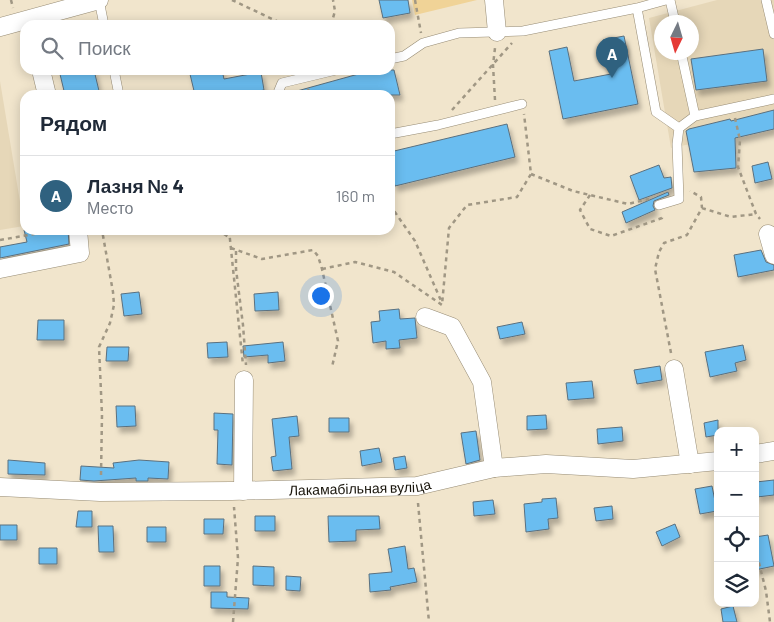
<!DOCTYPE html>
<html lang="ru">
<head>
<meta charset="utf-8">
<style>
	:root { --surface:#fff; --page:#f2f2f3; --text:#1f2937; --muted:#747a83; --line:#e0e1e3; --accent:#2f617f }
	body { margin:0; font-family:Barlow,sans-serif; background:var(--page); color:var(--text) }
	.controls { position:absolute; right:15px; bottom:15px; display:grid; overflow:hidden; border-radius:10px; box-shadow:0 2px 12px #0003 }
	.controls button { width:45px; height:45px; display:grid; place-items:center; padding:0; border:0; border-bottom:1px solid var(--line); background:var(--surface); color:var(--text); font:25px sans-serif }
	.compass { position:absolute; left:654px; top:15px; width:45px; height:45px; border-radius:50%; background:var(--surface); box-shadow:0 2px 12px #0003; rotate:185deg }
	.you { position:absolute; left:320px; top:295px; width:18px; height:18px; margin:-12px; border:4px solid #fff; border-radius:50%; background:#1a73e8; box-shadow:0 0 0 8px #1a73e833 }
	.badge { display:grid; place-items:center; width:32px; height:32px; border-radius:50%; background:var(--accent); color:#fff; font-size:16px; font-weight:700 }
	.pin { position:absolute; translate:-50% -41px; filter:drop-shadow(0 1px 2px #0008) }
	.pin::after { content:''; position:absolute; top:26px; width:18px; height:15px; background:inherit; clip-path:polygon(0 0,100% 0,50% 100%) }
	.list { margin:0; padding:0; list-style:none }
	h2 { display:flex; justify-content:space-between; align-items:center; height:65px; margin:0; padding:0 20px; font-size:21px }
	h2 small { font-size:16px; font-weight:400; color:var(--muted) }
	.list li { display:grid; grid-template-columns:32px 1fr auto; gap:15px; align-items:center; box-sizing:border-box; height:80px; padding:0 20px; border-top:1px solid var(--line) }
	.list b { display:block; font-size:19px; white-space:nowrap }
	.list p { margin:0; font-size:16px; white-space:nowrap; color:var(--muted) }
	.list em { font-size:16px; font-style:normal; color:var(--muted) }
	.icon { flex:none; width:28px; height:28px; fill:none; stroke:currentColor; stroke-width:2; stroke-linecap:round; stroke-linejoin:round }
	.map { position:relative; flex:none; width:774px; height:622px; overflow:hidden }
	.search { position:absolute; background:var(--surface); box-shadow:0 2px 12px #0003; left:20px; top:20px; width:375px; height:55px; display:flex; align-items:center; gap:12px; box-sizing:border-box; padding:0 18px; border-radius:15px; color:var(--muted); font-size:19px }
	.panel { position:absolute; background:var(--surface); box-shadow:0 2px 12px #0003; left:20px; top:90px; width:375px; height:145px; border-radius:15px }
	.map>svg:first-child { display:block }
	.built { fill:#e6d7b8; fill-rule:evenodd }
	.green { fill:#f0d397 }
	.building { fill:#6bbdf0; stroke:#5a707f; filter:url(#shadow) }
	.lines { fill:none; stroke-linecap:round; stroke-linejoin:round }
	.service-casing { stroke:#978c75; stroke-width:10 }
	.minor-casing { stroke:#978c75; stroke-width:19 }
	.path { stroke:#a09784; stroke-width:2.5; stroke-dasharray:4 4; stroke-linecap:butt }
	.service { stroke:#fff; stroke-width:9 }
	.minor { stroke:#fff; stroke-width:18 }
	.labels { text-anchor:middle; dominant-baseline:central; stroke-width:5; stroke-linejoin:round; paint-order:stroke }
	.street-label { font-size:14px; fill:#18140b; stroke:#fff }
</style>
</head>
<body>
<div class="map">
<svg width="774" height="622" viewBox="0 0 774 622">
	<defs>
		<filter id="shadow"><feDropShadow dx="3" dy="5.5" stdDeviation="2.5" flood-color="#0004"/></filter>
	</defs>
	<rect width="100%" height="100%" fill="#f1e5cc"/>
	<!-- built -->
	<path class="built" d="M717 0H774V127L671 148 649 18ZM662 22H692V52H662Z
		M0 81 24 226 0 230Z"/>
	<!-- green -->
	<path class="green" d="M412 0H477L415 15Z"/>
	<!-- building -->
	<path class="building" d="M379 0H408L410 13 383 18Z
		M624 36 638 104 563 119 549 51 567 47 574 81 611 74 603 40Z
		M763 49 767 81 696 90 691 59Z
		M59 70H94L100 95H65Z
		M189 70H222L224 79 261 72 264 90 237 95H195Z
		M373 70H394L400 95H297V91Z
		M774 110V129L735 138 736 168 694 172 686 131 689 129 730 119 731 121Z
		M507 124 515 157 395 186 390 166V152Z
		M768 162 772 179 755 183 752 166Z
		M659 165 664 178 671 177 672 188 639 200 630 176Z
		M668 192 669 195 654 201 653 206 655 210 626 223 622 212Z
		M24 230H68L69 244 0 258V247L27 242Z
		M761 250 766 262 774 265V270L738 277 734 255Z
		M139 292 142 314 124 316 121 294Z
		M278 292 279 310 255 311 254 294Z
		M399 309 400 319 415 318 417 338 399 340 400 348 386 349V341L373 343 371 322 380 321 379 311Z
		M38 320H64V340H37Z
		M522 322 525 334 500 339 497 327Z
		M227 342 228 357 208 358 207 343Z
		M283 342 285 361 268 363V355L244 357 243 346Z
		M743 345 746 360 735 363 737 371 710 377 705 352Z
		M107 347H129L128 361H106Z
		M660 366 662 380 637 384 634 370Z
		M592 381 594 398 568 400 566 383Z
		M116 406H135L136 426 117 427Z
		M214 413 233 414 232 465 217 464 218 430H214Z
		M546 415 547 429 527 430V416Z
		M297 416 299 436 289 437 292 469 273 471 271 457 276 456 272 419Z
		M329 418H349V432H329Z
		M718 420V435L706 437 704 423Z
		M622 427 623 441 598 444 597 429Z
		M476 431 480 460 466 464 461 433Z
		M379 448 382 462 362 466 360 451Z
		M405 456 407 468 395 470 393 458Z
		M8 460 45 463V475L8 474Z
		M139 460 169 462 168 479 148 478V481H136V478L94 481 80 480 81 466 114 468 113 463Z
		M774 480V495L757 497 756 482Z
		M712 486 717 511 700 514 695 489Z
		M556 498 558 518 548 519 549 529 526 532 524 504 542 502V499Z
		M493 500 495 514 474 516 473 502Z
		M612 506 613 519 596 521 594 508Z
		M78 511H92V527H76Z
		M255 516H275V531H255Z
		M328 516H379L380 529 356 530V541L329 542Z
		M204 519H224L223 534H204Z
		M675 524 680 537 662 546 656 532Z
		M0 525H17V540H0Z
		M98 526H113L114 552H99Z
		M147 527H166V542H147Z
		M768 535 774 566 755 570V537Z
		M405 546 408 569 414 568 417 582 390 587 391 590 370 592 369 574 392 572 388 549Z
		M39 548H57V564H39Z
		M204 566H220V586H204Z
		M253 566 274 567V586L253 585Z
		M286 576 301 577 300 591 286 590Z
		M211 592H227V597L249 598 248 609 211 608Z
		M733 606 737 622H723L721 609Z"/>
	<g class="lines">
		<defs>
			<path id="service" d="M99 0 104 25
				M670 0 675 22
				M766 0 774 34
				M637 8 656 112 679 128
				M681 52 695 116 774 99
				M390 59 404 56 423 43 459 33 523 31 637 8 666 0
				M114 70 119 95
				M277 95 282 83 336 70
				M390 134 438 125 522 104
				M659 205 679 199 677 144 679 128 695 116"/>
			<g id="minor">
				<path d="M494 0 497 32"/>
				<path d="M0 27 99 0"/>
				<path d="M41 70 47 95"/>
				<path d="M768 234 774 255"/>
				<path d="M0 269 80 253 78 230"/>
				<path d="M425 317 452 327 482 382 494 468"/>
				<path d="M674 369 690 464"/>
				<path d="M755 454 774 451"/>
				<path id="s1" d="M0 487 100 492 232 491 417 486 494 468 546 464 633 469 718 461"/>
				<path d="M243 491 244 380"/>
			</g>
		</defs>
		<!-- service casing -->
		<use href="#service" class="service-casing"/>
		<!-- minor casing -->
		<use href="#minor" class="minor-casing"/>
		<!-- path -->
		<path class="path" d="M11 0 13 8
			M232 0 285 25
			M415 0 421 33
			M331 25 335 11 333 0
			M308 89 310 95
			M495 100 493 65 495 48
			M452 110 512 43
			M735 118 740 140 738 167 756 214 760 219
			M531 174 573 191 628 204 649 199
			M590 195 580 210 590 229 611 236 662 218V216
			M390 205 415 241 442 303
			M702 208 731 217 756 214
			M217 230 229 237
			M229 230 243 365
			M0 240 57 230
			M231 248 262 259 313 250 318 256 322 269 338 341 332 367
			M236 251V269L243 325 246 365
			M322 269 355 262 394 272 442 305 449 228 467 205 517 197 531 174 524 114
			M671 353 655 269 659 252 664 243 687 235 702 208 701 197 690 191
			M101 475 102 415 99 347 110 323 114 305 113 292 102 230
			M418 503 429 622
			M755 547 766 591 770 622
			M233 622 238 558 234 507"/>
		<!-- service -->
		<use href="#service" class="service"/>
		<!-- minor -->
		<use href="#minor" class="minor"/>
	</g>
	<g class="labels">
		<!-- street labels -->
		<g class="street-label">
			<text stroke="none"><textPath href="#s1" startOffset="360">Лакамабільная вуліца</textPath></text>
		</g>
	</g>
</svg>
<div class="controls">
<button>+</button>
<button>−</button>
<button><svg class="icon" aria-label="locate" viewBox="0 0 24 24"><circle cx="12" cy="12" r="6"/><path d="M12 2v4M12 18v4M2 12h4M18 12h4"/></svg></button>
<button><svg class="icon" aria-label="layers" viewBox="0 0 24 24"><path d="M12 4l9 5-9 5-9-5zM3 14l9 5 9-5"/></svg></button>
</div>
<svg class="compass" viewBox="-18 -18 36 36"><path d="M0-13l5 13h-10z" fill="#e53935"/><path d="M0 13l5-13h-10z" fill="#747a83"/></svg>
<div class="you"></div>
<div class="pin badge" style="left:612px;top:78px">A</div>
<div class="search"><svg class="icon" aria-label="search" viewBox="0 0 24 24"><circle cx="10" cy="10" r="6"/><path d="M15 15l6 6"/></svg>Поиск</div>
<section class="panel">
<h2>Рядом<small></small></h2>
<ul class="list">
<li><span class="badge">A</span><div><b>Лазня № 4</b><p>Место</p></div><em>160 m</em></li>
</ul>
</section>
</div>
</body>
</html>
